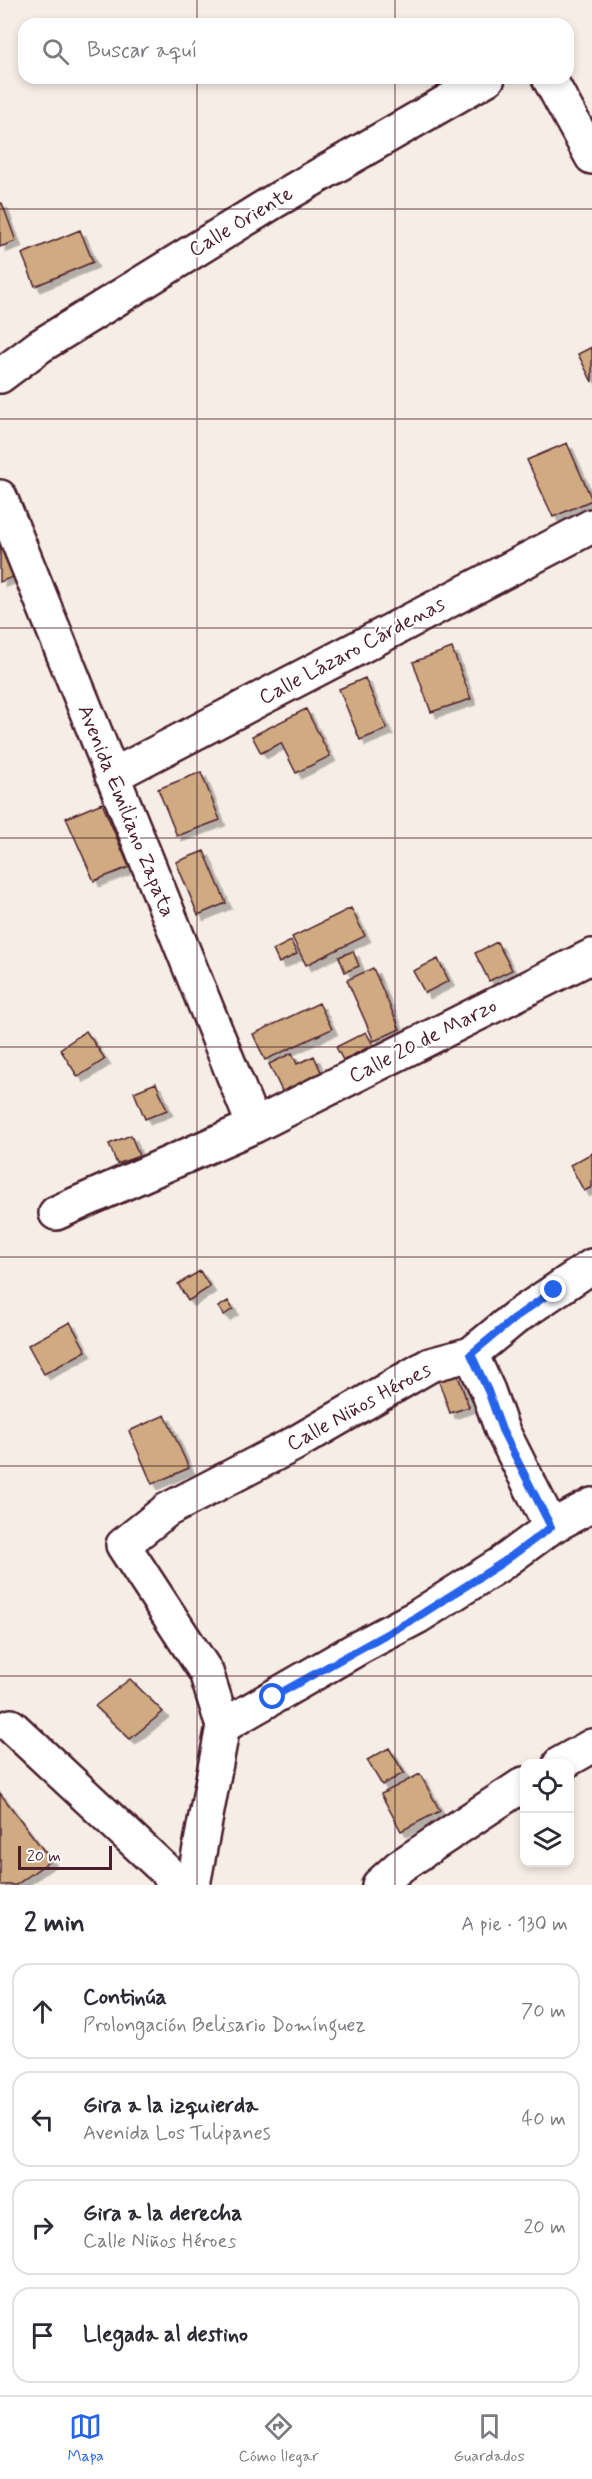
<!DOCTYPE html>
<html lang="es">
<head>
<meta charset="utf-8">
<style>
	:root { --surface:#fff; --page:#f7f7f7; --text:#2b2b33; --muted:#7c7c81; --line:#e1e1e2; --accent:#2563eb }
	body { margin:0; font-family:Mynerve,sans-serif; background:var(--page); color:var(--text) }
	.controls { position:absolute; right:18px; bottom:18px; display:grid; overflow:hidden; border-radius:12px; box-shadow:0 3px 9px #0003 }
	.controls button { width:54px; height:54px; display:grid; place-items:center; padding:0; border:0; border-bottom:2px solid var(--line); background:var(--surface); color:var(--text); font:30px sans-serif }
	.scale { position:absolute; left:18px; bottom:15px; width:94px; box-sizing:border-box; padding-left:6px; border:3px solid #4a1f2b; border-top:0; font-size:16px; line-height:21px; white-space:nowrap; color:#4a1f2b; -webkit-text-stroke:4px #fff; paint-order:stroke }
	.stop { position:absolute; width:18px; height:18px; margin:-14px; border:4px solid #2563eb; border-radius:50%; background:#fff }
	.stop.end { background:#2563eb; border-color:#fff; box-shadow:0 2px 6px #0008 }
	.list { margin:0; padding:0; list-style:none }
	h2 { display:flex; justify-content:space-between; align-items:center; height:78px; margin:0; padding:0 24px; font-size:26px }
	h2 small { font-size:20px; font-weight:400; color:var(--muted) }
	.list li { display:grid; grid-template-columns:39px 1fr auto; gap:18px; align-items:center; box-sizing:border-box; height:96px; margin:0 12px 12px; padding:0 12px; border:2px solid var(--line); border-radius:18px }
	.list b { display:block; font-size:22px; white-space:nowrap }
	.list p { margin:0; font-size:20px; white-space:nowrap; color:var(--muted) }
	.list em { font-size:20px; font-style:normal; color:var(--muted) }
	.icon { flex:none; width:33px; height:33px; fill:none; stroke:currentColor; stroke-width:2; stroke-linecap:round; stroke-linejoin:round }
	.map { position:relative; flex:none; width:592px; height:1885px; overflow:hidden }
	.search { position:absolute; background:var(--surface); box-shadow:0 3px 9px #0003; left:18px; right:18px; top:18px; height:66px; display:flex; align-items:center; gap:15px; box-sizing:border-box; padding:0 21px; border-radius:18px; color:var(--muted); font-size:22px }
	.sheet { height:510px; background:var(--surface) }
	nav { display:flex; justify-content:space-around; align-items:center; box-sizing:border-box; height:84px; border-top:2px solid var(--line); background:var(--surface); font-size:16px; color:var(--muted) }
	nav a { display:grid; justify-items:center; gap:3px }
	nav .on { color:var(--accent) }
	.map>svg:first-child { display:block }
	.building { fill:#d0ab82; stroke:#4a1f2b; stroke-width:1.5; filter:url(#shadow) }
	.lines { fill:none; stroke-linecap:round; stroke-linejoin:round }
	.minor-casing { stroke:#4a1f2b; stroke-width:38 }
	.minor { stroke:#fff; stroke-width:33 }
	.route { stroke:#2563eb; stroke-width:8 }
	.grid { fill:none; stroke:#4a1f2b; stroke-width:1.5; stroke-opacity:0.55 }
	.labels { text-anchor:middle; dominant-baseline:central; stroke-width:4.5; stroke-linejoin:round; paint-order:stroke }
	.street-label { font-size:21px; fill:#4a1f2b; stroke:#fff }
</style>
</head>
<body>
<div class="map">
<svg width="592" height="1885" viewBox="0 0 592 1885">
	<defs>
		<filter id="shadow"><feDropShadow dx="5.5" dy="5.5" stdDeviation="0" flood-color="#0004"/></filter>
	</defs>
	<rect width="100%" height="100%" fill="#f6eee6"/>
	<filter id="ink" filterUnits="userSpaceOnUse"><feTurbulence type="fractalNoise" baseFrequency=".0167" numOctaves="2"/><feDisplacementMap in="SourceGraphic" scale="12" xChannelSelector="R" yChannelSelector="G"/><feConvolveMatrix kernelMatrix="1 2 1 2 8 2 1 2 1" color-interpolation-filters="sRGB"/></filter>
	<g filter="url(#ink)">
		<!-- building -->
		<path class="building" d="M2 203 16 241 0 247V204Z
			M80 230 93 262 35 286 22 254Z
			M592 347V382L578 354Z
			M567 443 592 500 553 517 527 460Z
			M0 535 23 573 0 582Z
			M452 648 471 699 431 712 413 662Z
			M365 678 387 729 360 740 339 689Z
			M306 709 330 756 296 773 281 743 261 753 252 736Z
			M201 772 220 820 177 836 158 789Z
			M102 803 129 867 94 881 66 818Z
			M204 851 226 903 198 915 176 862Z
			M351 908 365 936 306 965 292 937Z
			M291 941 297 954 279 963 273 950Z
			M497 942 512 970 489 981 475 953Z
			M353 951 359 966 345 972 339 957Z
			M438 959 449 981 425 993 413 971Z
			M373 968 400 1029 374 1041 347 980Z
			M319 1003 332 1029 265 1060 253 1034Z
			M86 1031 105 1059 78 1077 60 1049Z
			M366 1032 373 1045 343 1060 336 1047Z
			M292 1053 297 1064 314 1056 322 1074 283 1093 269 1064Z
			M156 1083 167 1110 145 1119 134 1092Z
			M131 1135 139 1156 117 1164 109 1144Z
			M592 1153V1187L584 1191 570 1165Z
			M200 1271 210 1287 188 1301 178 1284Z
			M228 1301 233 1309 224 1315 218 1307Z
			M70 1322 86 1351 44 1374 28 1345Z
			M457 1373 469 1407 450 1413 438 1379Z
			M165 1415 189 1468 152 1484 129 1431Z
			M130 1679 163 1712 130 1739 95 1706Z
			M389 1748 404 1773 382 1785 367 1760Z
			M420 1774 440 1811 401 1831 381 1794Z
			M0 1793 51 1860 16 1885H0Z"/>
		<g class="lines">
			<defs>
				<path id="minor" d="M549 78 592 157
					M0 376 40 346 273 202 488 78
					M0 497 254 1126
					M112 776 592 526
					M56 1213 254 1126 592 956
					M471 1354 488 1391 502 1430 551 1527
					M11 1726 181 1885
					M223 1726 206 1672 123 1545 167 1510 294 1444 430 1365 471 1354 516 1317 592 1266
					M560 1764 592 1746
					M193 1885 223 1726 360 1647 417 1617 502 1563 551 1527 592 1505
					M379 1885 399 1867 524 1784"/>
			</defs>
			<!-- minor casing -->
			<use href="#minor" class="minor-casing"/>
			<!-- minor -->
			<use href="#minor" class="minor"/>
		</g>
	</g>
	<g class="lines" filter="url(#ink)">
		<!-- route -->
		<path class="route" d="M273 1697 417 1617 502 1563 551 1527 502 1430 488 1391 471 1354 516 1317 554 1290"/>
	</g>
	<!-- grid -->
	<path class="grid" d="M197 0V24M395 0V24M197 78V1885M395 78V1885M0 209H592M0 419H592M0 628H592M0 838H592M0 1047H592M0 1257H592M0 1466H592M0 1676H592"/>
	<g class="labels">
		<!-- street labels -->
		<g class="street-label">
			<text transform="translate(241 222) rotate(-31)">Calle Oriente</text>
			<text transform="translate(352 651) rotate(-28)">Calle Lázaro Cárdenas</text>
			<text transform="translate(126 811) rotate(68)">Avenida Emiliano Zapata</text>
			<text transform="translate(423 1041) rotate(-27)">Calle 20 de Marzo</text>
			<text transform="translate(359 1407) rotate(-29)">Calle Niños Héroes</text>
		</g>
	</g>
</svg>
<div class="controls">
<button><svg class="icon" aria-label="locate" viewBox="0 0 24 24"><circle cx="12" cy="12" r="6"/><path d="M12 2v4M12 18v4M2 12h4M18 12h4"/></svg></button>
<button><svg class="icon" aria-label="layers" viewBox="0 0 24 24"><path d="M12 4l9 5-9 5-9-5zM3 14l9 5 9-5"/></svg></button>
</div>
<div class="scale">20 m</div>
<div class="stop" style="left:273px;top:1697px"></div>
<div class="stop end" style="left:554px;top:1290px"></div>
<div class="search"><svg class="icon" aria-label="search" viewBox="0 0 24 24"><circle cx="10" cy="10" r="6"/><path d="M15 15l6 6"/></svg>Buscar aquí</div>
</div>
<section class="sheet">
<h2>2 min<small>A pie · 130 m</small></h2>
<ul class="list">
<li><svg class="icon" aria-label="ahead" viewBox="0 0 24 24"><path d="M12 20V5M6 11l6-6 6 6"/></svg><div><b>Continúa</b><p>Prolongación Belisario Domínguez</p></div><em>70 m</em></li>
<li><svg class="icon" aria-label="left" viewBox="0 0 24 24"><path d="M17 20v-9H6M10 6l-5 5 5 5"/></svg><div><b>Gira a la izquierda</b><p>Avenida Los Tulipanes</p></div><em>40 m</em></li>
<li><svg class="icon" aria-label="right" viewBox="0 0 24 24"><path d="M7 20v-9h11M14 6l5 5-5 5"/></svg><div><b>Gira a la derecha</b><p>Calle Niños Héroes</p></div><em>20 m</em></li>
<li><svg class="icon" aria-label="arrive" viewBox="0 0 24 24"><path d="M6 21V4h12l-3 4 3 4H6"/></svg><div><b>Llegada al destino</b></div></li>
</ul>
</section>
<nav>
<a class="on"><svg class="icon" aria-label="map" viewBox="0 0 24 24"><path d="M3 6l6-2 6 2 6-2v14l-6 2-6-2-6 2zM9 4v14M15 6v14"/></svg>Mapa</a>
<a><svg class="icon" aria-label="directions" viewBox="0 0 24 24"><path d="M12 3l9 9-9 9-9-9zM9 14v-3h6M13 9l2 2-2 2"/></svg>Cómo llegar</a>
<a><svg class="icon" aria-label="saved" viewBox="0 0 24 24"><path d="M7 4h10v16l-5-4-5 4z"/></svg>Guardados</a>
</nav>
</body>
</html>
